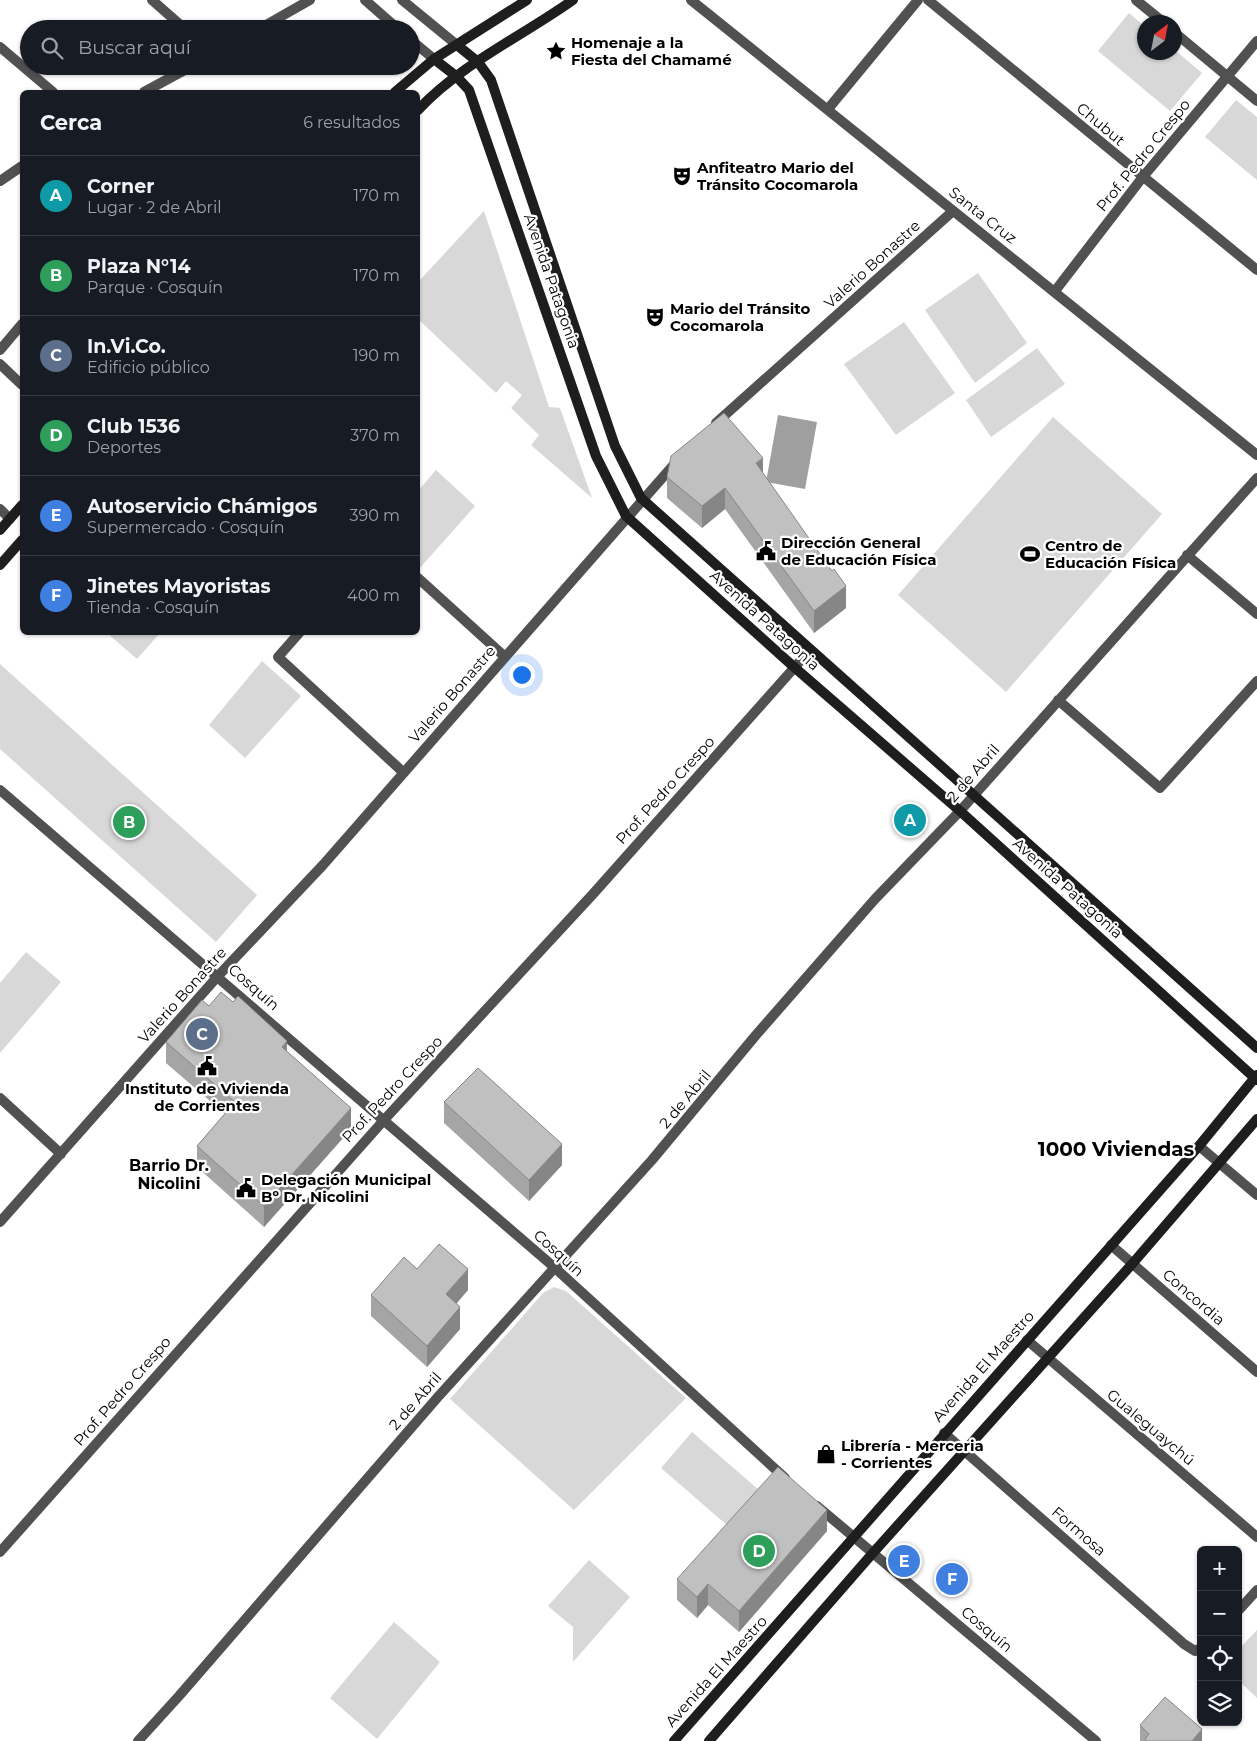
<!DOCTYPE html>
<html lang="es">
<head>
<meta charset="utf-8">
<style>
	:root { --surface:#171b24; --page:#20242c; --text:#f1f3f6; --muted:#9ea1a6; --line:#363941; --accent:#ea580c }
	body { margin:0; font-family:Montserrat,sans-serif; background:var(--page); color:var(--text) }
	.controls { position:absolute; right:15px; bottom:15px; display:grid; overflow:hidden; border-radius:8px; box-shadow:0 1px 4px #0004 }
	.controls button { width:45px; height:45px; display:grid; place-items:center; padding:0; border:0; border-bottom:1px solid var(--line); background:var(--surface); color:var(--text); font:25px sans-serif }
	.compass { position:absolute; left:1137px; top:15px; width:45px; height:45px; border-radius:50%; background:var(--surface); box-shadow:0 1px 4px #0004; rotate:32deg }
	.you { position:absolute; left:521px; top:674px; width:18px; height:18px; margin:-12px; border:4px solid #fff; border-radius:50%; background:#1a73e8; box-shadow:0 0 0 8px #1a73e833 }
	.badge { display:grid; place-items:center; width:32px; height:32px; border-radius:50%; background:var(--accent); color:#fff; font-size:16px; font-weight:700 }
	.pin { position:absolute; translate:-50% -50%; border:2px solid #fff; box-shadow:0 1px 5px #0006 }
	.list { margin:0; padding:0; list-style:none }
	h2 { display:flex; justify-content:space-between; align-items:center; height:65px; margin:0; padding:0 20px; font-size:21px }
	h2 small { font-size:16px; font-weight:400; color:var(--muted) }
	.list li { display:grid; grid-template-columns:32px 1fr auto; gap:15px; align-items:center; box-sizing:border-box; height:80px; padding:0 20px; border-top:1px solid var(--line) }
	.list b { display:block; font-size:19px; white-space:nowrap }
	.list p { margin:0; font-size:16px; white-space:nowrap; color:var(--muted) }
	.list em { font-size:16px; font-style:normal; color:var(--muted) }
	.icon { flex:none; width:28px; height:28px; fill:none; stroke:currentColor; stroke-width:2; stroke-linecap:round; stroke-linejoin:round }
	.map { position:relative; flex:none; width:1257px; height:1741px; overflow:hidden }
	.search { position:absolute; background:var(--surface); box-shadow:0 1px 4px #0004; left:20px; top:20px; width:400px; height:55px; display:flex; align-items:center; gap:12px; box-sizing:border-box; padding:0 18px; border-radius:28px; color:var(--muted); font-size:19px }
	.panel { position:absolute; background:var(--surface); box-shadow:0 1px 4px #0004; left:20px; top:90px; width:400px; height:545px; border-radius:8px }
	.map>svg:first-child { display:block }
	.green { fill:#d8d8d8 }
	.water { fill:#9f9f9f }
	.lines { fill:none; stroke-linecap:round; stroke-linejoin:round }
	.minor { stroke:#515151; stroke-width:10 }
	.tertiary { stroke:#515151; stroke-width:10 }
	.secondary { stroke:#1e1e1e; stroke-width:10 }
	.wall { fill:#a5a5a5 }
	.shaded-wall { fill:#868686 }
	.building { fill:#c0c0c0; stroke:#868686 }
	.labels { text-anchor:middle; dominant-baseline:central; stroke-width:4.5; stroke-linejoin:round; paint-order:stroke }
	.poi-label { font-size:15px; font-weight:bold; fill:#000; stroke:#fff; text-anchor:start }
	.street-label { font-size:15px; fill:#000; stroke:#fff }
	.neighbourhood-label { font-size:16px; font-weight:bold; fill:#000; stroke:#fff }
	.district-label { font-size:20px; font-weight:bold; fill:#000; stroke:#fff }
</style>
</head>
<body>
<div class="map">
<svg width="1257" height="1741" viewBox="0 0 1257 1741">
	<rect width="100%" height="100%" fill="#fff"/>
	<!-- green -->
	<path class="green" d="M1129 13 1144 26V52H1174L1175 50 1202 73 1170 111 1098 51Z
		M1236 100 1257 117V180L1205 137Z
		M484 211 549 407 560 408 592 498 531 445 539 435 511 408 522 395 506 381 496 393 418 319V282Z
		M978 273 1027 343 975 383 925 310Z
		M904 322 955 393 896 435 844 364Z
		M1037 348 1065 384 991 437 966 400Z
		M1053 417 1162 514 1006 692 898 595Z
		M436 470 475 506 419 569 418 491Z
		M107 633H160L137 659Z
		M262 661 301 696 245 758 209 725Z
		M0 664 257 895 216 942 0 749Z
		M26 952 61 982 0 1053V983Z
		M554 1287 566 1291 686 1398 574 1510 450 1399 543 1293Z
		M692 1432 759 1490 728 1526 661 1468Z
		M589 1560 630 1597 573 1662V1627L548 1606Z
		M394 1622 440 1662 377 1739 330 1698Z
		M1257 1630V1698L1238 1680V1650Z"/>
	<!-- water -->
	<path class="water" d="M778 415 817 422 805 489 766 482Z"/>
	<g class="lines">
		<!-- minor -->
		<path class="minor" d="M152 0 185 29
			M928 0 1257 270
			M1136 0 1163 22
			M259 29 310 0
			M1174 32 1257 101
			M0 47 53 92
			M144 92 192 66
			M828 109 918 0
			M0 181 22 166
			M1055 291 1142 178 1257 41
			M0 350 22 324
			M0 364 22 385
			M716 423 953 211
			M0 509 10 519
			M1187 555 1257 614
			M418 578 504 656
			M300 632 278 657 403 772
			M1058 700 1160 788 1257 681
			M0 1098 61 1154
			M1199 1146 1257 1195
			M0 1222 218 976 323 865 677 461
			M1111 1245 1257 1372
			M1027 1340 1257 1537
			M944 1433 1184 1644 1195 1651 1201 1648
			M0 1552 384 1120 593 894 810 650
			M1238 1611 1257 1590
			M138 1741 179 1696 437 1398 652 1160 756 1035 875 899 960 811 1257 478"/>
		<!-- tertiary -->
		<path class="tertiary" d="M365 0 398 29
			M402 0 457 45
			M691 0 1257 455
			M411 40 434 59
			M0 790 554 1267 785 1478
			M817 1506 1096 1741"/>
		<!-- secondary -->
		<path class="secondary" d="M457 45 478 62 491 80 615 446 641 498 1257 1048
			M434 59 456 76 469 90 596 456 626 516 794 667 960 811 1257 1080
			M395 92 434 59 527 0
			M418 110C461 64 521 37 573 0
			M0 530 22 505
			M0 565 22 540
			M674 1741 1199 1146 1257 1075
			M709 1741 872 1554 1133 1263 1257 1119"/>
	</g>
	<!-- wall -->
	<path class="wall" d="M763 474 846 608 814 633 725 509 702 528 667 498V477Z
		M209 1006 287 1052 351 1129 264 1227 197 1167V1146L225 1114 166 1063V1042Z
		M444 1102 562 1165 529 1201 444 1123Z
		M417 1269 468 1290 456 1303 460 1329 427 1367 371 1316V1295Z
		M827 1531 739 1632 708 1605 697 1618 677 1600V1579Z
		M1140 1725 1202 1741H1140Z"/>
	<!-- shaded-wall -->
	<path class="shaded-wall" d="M763 458V479L756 463Z
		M725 488V509L702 528V506Z
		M846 586V608L814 633V611Z
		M287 1041V1062L282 1047Z
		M351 1108V1129L264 1227V1206Z
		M562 1144V1165L529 1201V1180Z
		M468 1269V1290L446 1316V1294Z
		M460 1307V1329L427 1367V1346Z
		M827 1510V1531L739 1632V1611Z
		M708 1584V1605L697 1618V1597Z
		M1202 1729V1741H1192Z"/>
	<!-- building -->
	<path class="building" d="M724 413 763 458 756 463 832 571 834 569 846 586 814 611 725 488 702 506 667 477 671 456Z
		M221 992 233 1002 238 996 287 1041 282 1047 351 1108 264 1206 197 1146 235 1102 166 1042 202 1000 209 1006Z
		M478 1068 562 1144 529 1180 444 1102Z
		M439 1244 468 1269 446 1294 460 1307 427 1346 371 1295 404 1257 417 1269Z
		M778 1467 827 1510 739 1611 708 1584 697 1597 677 1579Z
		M1165 1697 1202 1729 1192 1741H1147L1145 1739 1149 1734 1140 1725Z"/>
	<!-- icons -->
	<defs>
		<symbol id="sight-bare" viewBox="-9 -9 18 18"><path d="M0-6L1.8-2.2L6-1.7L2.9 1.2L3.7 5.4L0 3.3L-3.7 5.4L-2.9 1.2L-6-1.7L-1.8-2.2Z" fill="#000" stroke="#fff" stroke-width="2.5" paint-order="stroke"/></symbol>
		<symbol id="theatre-bare" viewBox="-9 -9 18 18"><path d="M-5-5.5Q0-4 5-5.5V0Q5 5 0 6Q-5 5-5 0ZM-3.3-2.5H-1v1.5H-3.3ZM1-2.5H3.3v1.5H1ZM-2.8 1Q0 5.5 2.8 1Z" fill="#000" stroke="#fff" stroke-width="2.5" paint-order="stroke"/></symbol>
		<symbol id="civic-bare" viewBox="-9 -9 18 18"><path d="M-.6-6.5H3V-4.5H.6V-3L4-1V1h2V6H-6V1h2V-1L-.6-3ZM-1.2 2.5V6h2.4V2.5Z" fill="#000" stroke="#fff" stroke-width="2.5" paint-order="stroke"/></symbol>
		<symbol id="stadium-bare" viewBox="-9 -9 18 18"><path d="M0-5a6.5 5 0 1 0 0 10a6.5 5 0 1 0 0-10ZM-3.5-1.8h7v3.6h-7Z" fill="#000" stroke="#fff" stroke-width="2.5" paint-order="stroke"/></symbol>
		<symbol id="shop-bare" viewBox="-9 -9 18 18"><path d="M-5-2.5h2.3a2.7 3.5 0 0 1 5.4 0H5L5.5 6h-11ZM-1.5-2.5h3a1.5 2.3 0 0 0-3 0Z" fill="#000" stroke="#fff" stroke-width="2.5" paint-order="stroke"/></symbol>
	</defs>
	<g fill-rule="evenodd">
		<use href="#sight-bare" x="542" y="37" width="28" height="28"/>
		<use href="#theatre-bare" x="668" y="162" width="28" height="28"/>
		<use href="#theatre-bare" x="641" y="303" width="28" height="28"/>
		<use href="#civic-bare" x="752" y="537" width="28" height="28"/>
		<use href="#stadium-bare" x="1016" y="540" width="28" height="28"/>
		<use href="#civic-bare" x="193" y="1052" width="28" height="28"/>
		<use href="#civic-bare" x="232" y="1174" width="28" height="28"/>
		<use href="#shop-bare" x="812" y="1440" width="28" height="28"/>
	</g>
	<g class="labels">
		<!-- poi labels -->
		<g class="poi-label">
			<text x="571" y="42">Homenaje a la<tspan x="571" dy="17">Fiesta del Chamamé</tspan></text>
			<text x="697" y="167">Anfiteatro Mario del<tspan x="697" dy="17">Tránsito Cocomarola</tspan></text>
			<text x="670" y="308">Mario del Tránsito<tspan x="670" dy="17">Cocomarola</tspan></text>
			<text x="781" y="542">Dirección General<tspan x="781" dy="17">de Educación Física</tspan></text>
			<text x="1045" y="545">Centro de<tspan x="1045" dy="17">Educación Física</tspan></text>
			<text x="207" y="1088" text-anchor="middle">Instituto de Vivienda<tspan x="207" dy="17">de Corrientes</tspan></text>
			<text x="261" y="1179">Delegación Municipal<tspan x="261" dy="17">Bº Dr. Nicolini</tspan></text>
			<text x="841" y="1445">Librería - Merceria<tspan x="841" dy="17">- Corrientes</tspan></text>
		</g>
		<!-- street labels -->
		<g class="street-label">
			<text transform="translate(1101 124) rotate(40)">Chubut</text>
			<text transform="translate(1143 155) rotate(-51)">Prof. Pedro Crespo</text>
			<text transform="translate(983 215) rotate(38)">Santa Cruz</text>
			<text transform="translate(872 264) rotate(-42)">Valerio Bonastre</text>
			<text transform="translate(552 281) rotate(71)">Avenida Patagonia</text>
			<text transform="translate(765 620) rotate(42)">Avenida Patagonia</text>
			<text transform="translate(452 694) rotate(-49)">Valerio Bonastre</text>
			<text transform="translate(973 773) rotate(-49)">2 de Abril</text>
			<text transform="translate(665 790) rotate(-48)">Prof. Pedro Crespo</text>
			<text transform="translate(1068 888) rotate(42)">Avenida Patagonia</text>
			<text transform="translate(254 987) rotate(41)">Cosquín</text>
			<text transform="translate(182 995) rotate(-48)">Valerio Bonastre</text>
			<text transform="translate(392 1089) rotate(-47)">Prof. Pedro Crespo</text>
			<text transform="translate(685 1099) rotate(-50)">2 de Abril</text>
			<text transform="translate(559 1253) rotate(42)">Cosquín</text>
			<text transform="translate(1194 1297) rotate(41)">Concordia</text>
			<text transform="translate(983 1366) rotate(-48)">Avenida El Maestro</text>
			<text transform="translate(122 1391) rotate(-49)">Prof. Pedro Crespo</text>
			<text transform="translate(415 1401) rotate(-49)">2 de Abril</text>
			<text transform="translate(1151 1427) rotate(40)">Gualeguaychú</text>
			<text transform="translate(1079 1531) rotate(41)">Formosa</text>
			<text transform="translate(987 1629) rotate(40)">Cosquín</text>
			<text transform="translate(716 1671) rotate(-48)">Avenida El Maestro</text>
		</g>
		<!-- neighbourhood labels -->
		<g class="neighbourhood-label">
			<text x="169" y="1165">Barrio Dr.<tspan x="169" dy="18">Nicolini</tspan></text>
		</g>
		<!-- district labels -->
		<g class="district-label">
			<text x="1116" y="1149">1000 Viviendas</text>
		</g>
	</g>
</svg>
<div class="controls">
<button>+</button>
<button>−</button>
<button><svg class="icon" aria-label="locate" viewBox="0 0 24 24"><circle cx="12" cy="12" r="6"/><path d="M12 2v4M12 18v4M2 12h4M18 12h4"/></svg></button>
<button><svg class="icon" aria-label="layers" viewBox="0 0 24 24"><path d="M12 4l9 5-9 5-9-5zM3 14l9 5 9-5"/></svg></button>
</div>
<svg class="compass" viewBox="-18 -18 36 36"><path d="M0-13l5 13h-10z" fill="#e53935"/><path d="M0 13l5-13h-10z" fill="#9ea1a6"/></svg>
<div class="you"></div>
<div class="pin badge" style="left:910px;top:820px;background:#0f9aa8">A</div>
<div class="pin badge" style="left:129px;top:822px;background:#2e9e5b">B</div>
<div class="pin badge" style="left:202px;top:1034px;background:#5c6f8a">C</div>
<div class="pin badge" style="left:759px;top:1551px;background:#2e9e5b">D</div>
<div class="pin badge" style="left:904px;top:1561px;background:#3f7fe0">E</div>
<div class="pin badge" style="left:952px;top:1579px;background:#3f7fe0">F</div>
<div class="search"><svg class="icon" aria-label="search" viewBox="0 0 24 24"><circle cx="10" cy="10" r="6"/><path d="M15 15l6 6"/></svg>Buscar aquí</div>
<section class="panel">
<h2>Cerca<small>6 resultados</small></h2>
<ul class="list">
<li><span class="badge" style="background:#0f9aa8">A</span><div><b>Corner</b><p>Lugar · 2 de Abril</p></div><em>170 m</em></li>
<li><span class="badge" style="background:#2e9e5b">B</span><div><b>Plaza N°14</b><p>Parque · Cosquín</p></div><em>170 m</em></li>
<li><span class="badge" style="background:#5c6f8a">C</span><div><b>In.Vi.Co.</b><p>Edificio público</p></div><em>190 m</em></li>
<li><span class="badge" style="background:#2e9e5b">D</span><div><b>Club 1536</b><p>Deportes</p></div><em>370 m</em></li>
<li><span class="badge" style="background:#3f7fe0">E</span><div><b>Autoservicio Chámigos</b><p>Supermercado · Cosquín</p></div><em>390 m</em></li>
<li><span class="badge" style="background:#3f7fe0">F</span><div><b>Jinetes Mayoristas</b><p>Tienda · Cosquín</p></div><em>400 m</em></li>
</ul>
</section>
</div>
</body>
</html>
